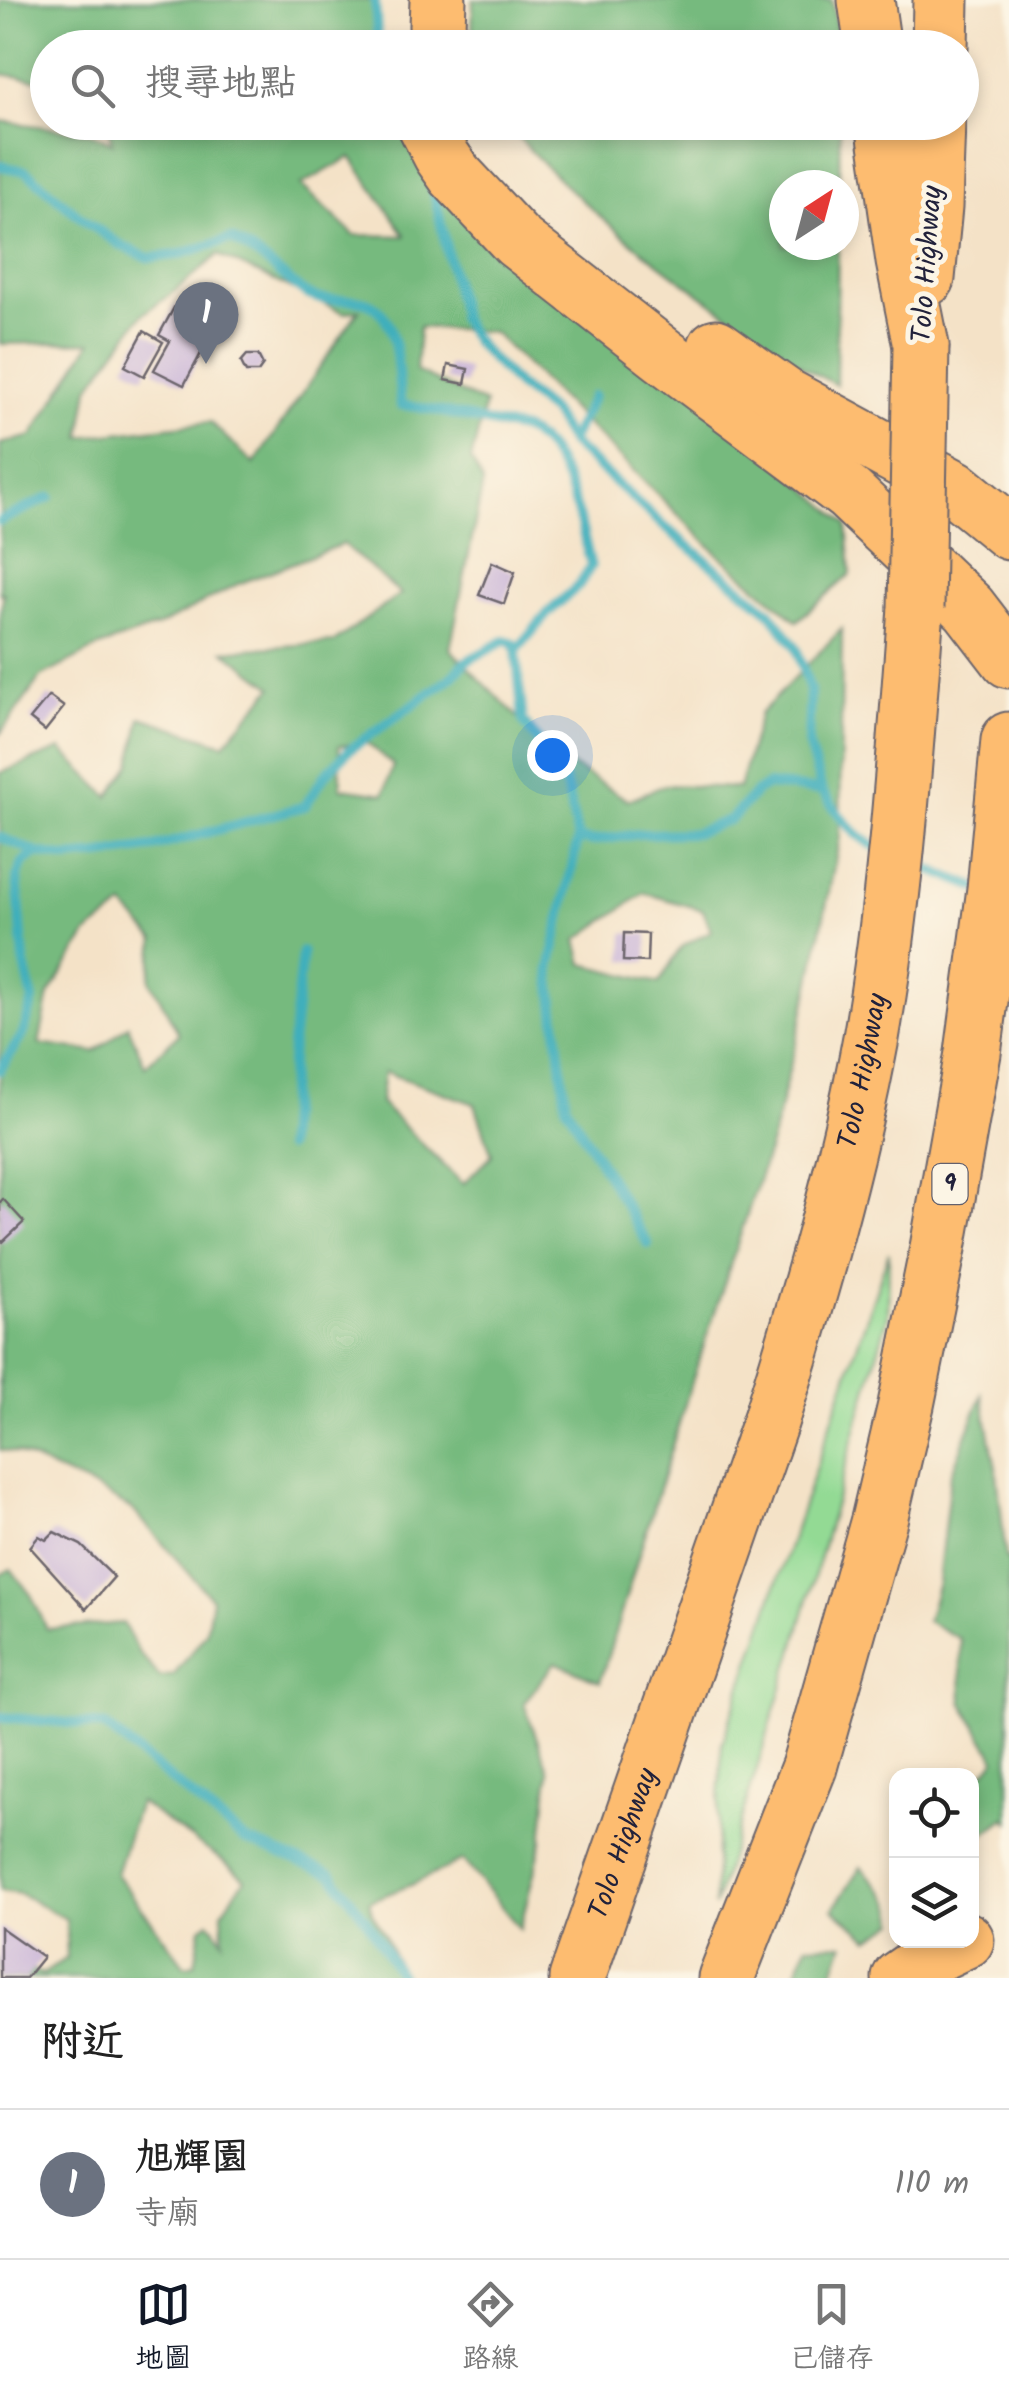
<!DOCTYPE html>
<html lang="zh-TW">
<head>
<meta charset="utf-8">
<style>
	:root { --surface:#fff; --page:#f2f2f2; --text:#222; --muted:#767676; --line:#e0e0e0; --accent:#111827 }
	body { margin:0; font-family:Kalam,"LXGW WenKai TC",sans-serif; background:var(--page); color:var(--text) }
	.controls { position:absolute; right:30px; bottom:30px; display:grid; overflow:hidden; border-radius:20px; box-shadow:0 5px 15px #0003 }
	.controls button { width:90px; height:90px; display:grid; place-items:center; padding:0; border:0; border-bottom:2px solid var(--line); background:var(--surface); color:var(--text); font:50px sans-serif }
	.compass { position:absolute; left:769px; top:170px; width:90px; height:90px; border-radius:50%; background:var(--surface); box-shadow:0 5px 15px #0003; rotate:36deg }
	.you { position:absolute; left:552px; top:755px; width:35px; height:35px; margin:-25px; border:8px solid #fff; border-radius:50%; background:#1a73e8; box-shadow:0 0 0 15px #1a73e833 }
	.badge { display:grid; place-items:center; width:65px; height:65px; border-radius:50%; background:var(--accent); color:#fff; font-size:32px; font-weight:700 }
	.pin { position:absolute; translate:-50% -82px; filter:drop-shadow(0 2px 5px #0008) }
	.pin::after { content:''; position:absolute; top:52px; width:35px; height:30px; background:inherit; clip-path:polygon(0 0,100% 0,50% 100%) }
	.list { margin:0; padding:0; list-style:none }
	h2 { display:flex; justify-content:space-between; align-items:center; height:130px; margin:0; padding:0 40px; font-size:42px }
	h2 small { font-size:32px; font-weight:400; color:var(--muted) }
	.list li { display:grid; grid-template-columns:65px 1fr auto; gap:30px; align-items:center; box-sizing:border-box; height:150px; padding:0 40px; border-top:2px solid var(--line) }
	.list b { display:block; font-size:38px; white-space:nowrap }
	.list p { margin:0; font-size:32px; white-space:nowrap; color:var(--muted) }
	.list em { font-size:32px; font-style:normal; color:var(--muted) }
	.icon { flex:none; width:55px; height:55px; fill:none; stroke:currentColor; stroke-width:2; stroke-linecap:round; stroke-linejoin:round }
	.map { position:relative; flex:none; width:1009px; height:1978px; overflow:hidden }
	.search { position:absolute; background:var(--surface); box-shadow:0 5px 15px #0003; left:30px; right:30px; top:30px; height:110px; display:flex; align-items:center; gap:25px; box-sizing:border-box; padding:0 35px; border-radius:55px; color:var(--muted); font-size:38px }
	.sheet { height:280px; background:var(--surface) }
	nav { display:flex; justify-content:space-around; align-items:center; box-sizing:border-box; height:140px; border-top:2px solid var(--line); background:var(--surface); font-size:28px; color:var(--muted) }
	nav a { display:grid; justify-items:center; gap:5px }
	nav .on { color:var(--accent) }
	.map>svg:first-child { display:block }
	.green { fill:#93da94; stroke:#5a7e68; stroke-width:2.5 }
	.forest { fill:#76ba7e; stroke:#4c6e5c; stroke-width:2.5; fill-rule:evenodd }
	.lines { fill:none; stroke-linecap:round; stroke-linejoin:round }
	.stream { stroke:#40afbc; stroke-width:10 }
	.building { fill:#c4aed7 }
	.motorway-casing { stroke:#6c656c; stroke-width:59 }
	.motorway { stroke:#fdbc70; stroke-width:55 }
	.motorway-bridge-casing { stroke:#6c656c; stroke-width:59; stroke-linecap:butt }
	.motorway-bridge { stroke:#fdbc70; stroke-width:55 }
	.labels { text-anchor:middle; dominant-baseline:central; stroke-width:10; stroke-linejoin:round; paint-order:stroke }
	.shield { fill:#fcf5e5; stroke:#63616e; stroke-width:2.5 }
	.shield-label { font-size:25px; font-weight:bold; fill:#22223b }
	.street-label { font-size:28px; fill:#22223b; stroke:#fcf5e5 }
</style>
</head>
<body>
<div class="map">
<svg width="1009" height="1978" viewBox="0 0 1009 1978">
	<rect width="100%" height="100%" fill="#fcf5e5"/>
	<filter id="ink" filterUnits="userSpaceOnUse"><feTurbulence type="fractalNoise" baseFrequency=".01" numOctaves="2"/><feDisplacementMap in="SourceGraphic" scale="20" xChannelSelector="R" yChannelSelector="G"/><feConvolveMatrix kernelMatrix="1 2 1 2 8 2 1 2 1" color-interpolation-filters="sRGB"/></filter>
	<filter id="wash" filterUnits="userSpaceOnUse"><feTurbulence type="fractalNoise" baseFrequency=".0048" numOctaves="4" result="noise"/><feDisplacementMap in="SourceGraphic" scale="40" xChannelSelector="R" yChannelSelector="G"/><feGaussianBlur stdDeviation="2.25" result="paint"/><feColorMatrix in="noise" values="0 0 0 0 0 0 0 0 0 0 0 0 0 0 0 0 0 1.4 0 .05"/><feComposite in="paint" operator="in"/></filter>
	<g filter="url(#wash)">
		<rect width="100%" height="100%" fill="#f4e2c7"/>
		<!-- green -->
		<path class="green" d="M889 1252 888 1316 793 1652 714 1907 722 1744Z"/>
		<!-- forest -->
		<path class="forest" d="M0 0H377L379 47 48 48 47 81 0 74Z
			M473 0H832L840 47H475L472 27Z
			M0 121 91 133 112 143 107 123H399L847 524 851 574 797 621 719 555 493 332 419 327 416 371 485 404 471 460 483 483 450 649 556 756 628 800 665 785 739 788 760 714 842 629 840 837 809 990 772 1139 692 1381 600 1682 555 1662 524 1703 549 1772 542 1841 520 1929 463 1860 411 1885 369 1901 372 1913 384 1934 404 1978H0V1960L43 1974 67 1958 66 1919 20 1894 0 1891V1575L11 1569 31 1595 47 1629 123 1623 139 1653 160 1677 174 1675 206 1633 212 1599 133 1510 97 1489 18 1453 0 1450V773L61 749 109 797 131 764 141 717 224 744 273 687 224 651 334 642 401 594 343 544 238 584 161 625 99 647 41 677 0 734V614L4 593 0 594V444L32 436 91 342 0 344ZM351 157 405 235V236L354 235 301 185ZM218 255 344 313 359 310 254 464 210 422 81 437 89 388 142 315 179 288ZM366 742 393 765 384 794 341 788 339 746ZM644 893 703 910 711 931 681 947 659 983 583 964 577 940ZM124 906 155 940 150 980 179 1034 145 1066 128 1025 95 1052 39 1044 49 995 87 934ZM384 1072 475 1104 492 1155 463 1184 380 1103ZM139 1802 226 1863 245 1879 222 1912 223 1940 209 1921 201 1928 195 1964 185 1966 116 1874Z
			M506 123H840L839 185H784V245H838L836 385 803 367C698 293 589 221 506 123Z
			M982 1395 997 1473 1006 1559 1009 1558V1822L1005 1818 972 1843V1786L996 1759 962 1702 960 1639 927 1621 938 1583 950 1477Z
			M861 1867C875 1883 897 1899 896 1922L870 1939 833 1909Z
			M844 1944 831 1978H794L807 1945Z"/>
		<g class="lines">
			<!-- stream -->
			<path class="stream" d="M375 0 378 48
				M0 166 26 171 85 221 122 246 149 258 177 255 231 239C244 247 258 255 270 265 282 274 294 287 307 294 324 304 344 297 362 301 402 310 396 374 401 405 430 408 456 415 485 422 497 426 511 426 523 430 567 448 581 525 591 566L579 585 548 613 516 651 523 721 561 772 566 785 578 839 592 841 639 834 695 833 731 819 756 792 768 785 822 791C837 812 853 837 878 848
				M432 183 462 320 477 344 516 384 552 412 570 442 666 528 769 611 796 647 810 690 808 743 822 791
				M570 442 593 396
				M0 521 50 497
				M0 837 38 853 68 858 101 855 150 848 305 806 324 776 349 750 452 677 465 662 506 640 514 644 516 651
				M578 839 550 969 566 1105 648 1244
				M912 863 980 889
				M0 1070 23 1034 33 1000 24 960 17 878 23 862 38 853
				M286 1147 292 1046 302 952
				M0 1717 105 1726 245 1840 332 1874 367 1921 402 1978"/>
		</g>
		<g id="blocks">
			<!-- building -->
			<path class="building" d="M176 304 185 311 183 315 213 331 184 385 154 370 170 341 159 335Z
				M144 331 163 342 144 376 125 366Z
				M247 355H258L263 365 258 372H246L241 362Z
				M448 365 468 369 465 384 445 380Z
				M492 562 515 572 504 604 479 595Z
				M49 696 64 707 45 731 30 719Z
				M624 933 648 934 647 962 623 961Z
				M3 1199 24 1222 3 1242 0 1240V1202Z
				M54 1532 81 1545 114 1577 86 1609 30 1547 39 1536 46 1540Z
				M0 1927 43 1957 26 1978H0Z"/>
		</g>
	</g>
	<g filter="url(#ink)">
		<use href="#blocks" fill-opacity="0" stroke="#6c656c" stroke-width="2.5"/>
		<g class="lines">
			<defs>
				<g id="motorway">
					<path d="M438 0 437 26 439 48"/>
					<path d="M866 0 873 48"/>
					<path d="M940 48 941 0"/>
					<path d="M424 122 441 155 455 175 517 241 663 355 849 494 969 608 1009 660"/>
					<path d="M884 122 904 261 921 346"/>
					<path d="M927 278 934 207 937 122"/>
					<path d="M716 347 785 396 955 488 1009 532"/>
					<path id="s1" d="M577 1978 771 1419C810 1294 847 1167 871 1038 896 896 905 752 916 608"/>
					<path d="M726 1978 809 1767 879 1520 906 1405 938 1248 973 1053 995 889 1009 740"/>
					<path d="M900 1978 930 1957 966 1940"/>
				</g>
			</defs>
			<!-- motorway casing -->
			<use href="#motorway" class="motorway-casing"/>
			<!-- motorway -->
			<use href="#motorway" class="motorway"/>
			<defs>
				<path id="motorway-bridge" d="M916 608 921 346"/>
			</defs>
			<!-- motorway-bridge casing -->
			<use href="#motorway-bridge" class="motorway-bridge-casing"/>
			<!-- motorway-bridge -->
			<use href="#motorway-bridge" class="motorway-bridge"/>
		</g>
	</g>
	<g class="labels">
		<!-- shield labels -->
		<rect class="shield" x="932.5" y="1164" width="35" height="40" rx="8"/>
		<g class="shield-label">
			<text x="950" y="1184">9</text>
		</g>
		<!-- street labels -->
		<g class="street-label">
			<text transform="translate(928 264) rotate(-86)">Tolo Highway</text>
			<text stroke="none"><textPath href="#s1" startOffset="952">Tolo Highway</textPath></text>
			<text stroke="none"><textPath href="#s1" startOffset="142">Tolo Highway</textPath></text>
		</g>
	</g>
</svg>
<div class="controls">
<button><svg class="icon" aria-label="locate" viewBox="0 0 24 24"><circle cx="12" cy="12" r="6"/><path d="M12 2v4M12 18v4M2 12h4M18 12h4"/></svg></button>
<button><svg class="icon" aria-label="layers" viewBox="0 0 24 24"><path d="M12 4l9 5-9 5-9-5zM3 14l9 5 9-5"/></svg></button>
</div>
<svg class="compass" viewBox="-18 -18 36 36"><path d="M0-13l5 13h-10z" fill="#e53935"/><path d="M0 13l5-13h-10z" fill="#767676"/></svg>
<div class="you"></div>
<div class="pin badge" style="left:206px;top:364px;background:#6b7280">1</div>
<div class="search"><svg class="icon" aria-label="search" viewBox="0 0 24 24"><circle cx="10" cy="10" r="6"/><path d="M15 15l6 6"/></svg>搜尋地點</div>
</div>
<section class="sheet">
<h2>附近<small></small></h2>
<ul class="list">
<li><span class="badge" style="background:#6b7280">1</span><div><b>旭輝園</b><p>寺廟</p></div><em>110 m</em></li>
</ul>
</section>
<nav>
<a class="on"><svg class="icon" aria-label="map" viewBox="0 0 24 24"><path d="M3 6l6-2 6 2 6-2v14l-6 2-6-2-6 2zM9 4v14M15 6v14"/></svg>地圖</a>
<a><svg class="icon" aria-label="directions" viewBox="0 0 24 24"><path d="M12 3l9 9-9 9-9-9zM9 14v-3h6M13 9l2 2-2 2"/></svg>路線</a>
<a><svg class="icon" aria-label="saved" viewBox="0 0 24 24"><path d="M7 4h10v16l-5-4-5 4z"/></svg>已儲存</a>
</nav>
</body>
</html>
